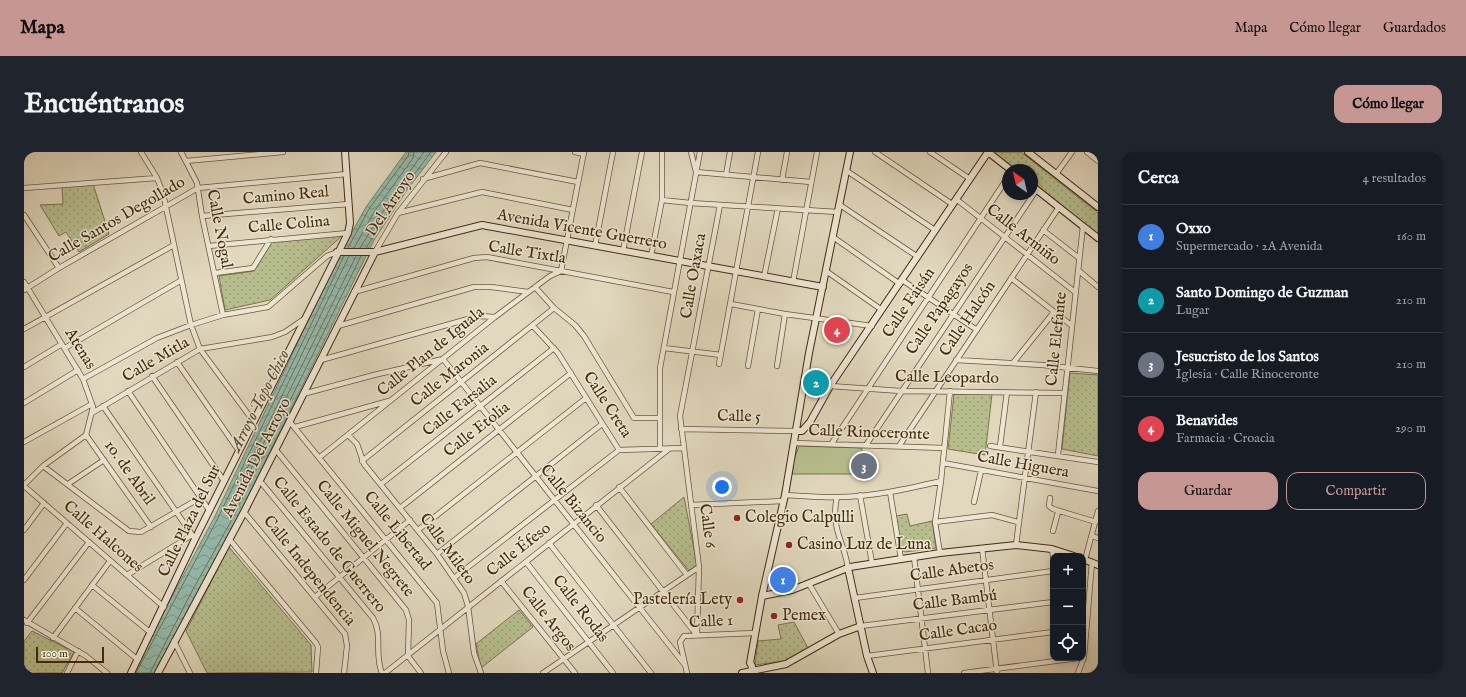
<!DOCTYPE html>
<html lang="es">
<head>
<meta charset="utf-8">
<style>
	:root { --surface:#171b24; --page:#20242c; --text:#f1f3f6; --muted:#9ea1a6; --line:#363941; --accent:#c59692 }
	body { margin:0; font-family:"IM FELL English",serif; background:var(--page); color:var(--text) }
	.controls { position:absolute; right:12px; bottom:12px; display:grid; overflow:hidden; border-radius:8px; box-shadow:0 2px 6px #0003 }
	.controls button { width:36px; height:36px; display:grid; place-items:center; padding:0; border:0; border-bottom:1px solid var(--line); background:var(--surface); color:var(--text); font:20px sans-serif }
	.compass { position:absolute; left:978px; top:12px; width:36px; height:36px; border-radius:50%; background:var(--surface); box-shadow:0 2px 6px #0003; rotate:326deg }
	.scale { position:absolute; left:12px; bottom:10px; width:68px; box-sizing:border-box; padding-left:4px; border:2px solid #452b09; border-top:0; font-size:11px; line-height:14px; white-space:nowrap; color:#452b09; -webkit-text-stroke:3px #ece6d5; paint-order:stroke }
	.you { position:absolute; left:698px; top:335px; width:14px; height:14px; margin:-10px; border:3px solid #fff; border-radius:50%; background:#1a73e8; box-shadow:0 0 0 6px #1a73e833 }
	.badge { display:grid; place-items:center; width:26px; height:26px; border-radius:50%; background:var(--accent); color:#fff; font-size:13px; font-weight:700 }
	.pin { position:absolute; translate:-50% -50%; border:2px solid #fff; box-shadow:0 1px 4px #0006 }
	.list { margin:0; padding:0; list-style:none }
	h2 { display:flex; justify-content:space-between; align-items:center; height:52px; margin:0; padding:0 16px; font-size:17px }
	h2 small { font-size:13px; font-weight:400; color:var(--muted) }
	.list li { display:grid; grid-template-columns:26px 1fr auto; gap:12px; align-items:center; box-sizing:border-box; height:64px; padding:0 16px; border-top:1px solid var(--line) }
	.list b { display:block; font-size:15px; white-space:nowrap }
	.list p { margin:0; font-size:13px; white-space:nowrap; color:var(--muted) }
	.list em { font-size:13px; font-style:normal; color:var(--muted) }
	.actions { display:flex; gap:8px; padding:12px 16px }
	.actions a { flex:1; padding:9px 0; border:1px solid var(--accent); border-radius:12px; text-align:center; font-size:14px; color:var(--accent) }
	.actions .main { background:var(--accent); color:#111 }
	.icon { flex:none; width:22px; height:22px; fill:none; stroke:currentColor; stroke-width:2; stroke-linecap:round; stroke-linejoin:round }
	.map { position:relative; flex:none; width:1074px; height:521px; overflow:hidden; border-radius:12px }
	header { display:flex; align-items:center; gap:24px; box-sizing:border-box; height:56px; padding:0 20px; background:var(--accent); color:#111 }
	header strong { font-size:19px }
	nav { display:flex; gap:22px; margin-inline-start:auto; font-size:14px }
	.intro { display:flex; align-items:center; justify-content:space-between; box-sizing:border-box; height:96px; padding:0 24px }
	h1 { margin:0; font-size:28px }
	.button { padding:10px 18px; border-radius:12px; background:var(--accent); color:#111; font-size:14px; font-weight:700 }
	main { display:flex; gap:24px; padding:0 24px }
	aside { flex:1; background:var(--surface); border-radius:12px; box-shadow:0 2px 6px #0003 }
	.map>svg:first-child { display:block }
	.grass { fill:#b7be8e; stroke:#7e744c }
	.park { fill:url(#park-dots); stroke:#7e744c }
	.water { fill:url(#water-waves); stroke:#75816b }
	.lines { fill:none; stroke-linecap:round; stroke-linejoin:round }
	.shore { stroke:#6d735b; stroke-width:1 }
	.street-casing { stroke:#6c5636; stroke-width:6 }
	.secondary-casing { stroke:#452b09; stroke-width:8 }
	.street { stroke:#ece6d5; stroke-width:4.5 }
	.secondary { stroke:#ece6d5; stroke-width:6 }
	.poi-dot { fill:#8f2418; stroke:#ece6d5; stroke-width:1.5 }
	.labels { text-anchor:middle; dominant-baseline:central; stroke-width:3; stroke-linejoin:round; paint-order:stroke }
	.street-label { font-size:16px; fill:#452b09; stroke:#ece6d5 }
	.poi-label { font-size:16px; fill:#452b09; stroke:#ece6d5; text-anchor:start }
	.water-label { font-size:17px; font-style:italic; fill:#594f32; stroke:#ece6d5 }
</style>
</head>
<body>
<header>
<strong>Mapa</strong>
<nav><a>Mapa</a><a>Cómo llegar</a><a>Guardados</a></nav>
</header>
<div class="intro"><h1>Encuéntranos</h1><a class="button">Cómo llegar</a></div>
<main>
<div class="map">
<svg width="1074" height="521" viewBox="0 0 1074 521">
	<defs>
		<pattern id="park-dots" width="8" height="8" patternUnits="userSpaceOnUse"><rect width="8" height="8" fill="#b7be8e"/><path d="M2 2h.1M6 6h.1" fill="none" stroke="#979b72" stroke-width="1.8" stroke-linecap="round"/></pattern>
		<pattern id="water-waves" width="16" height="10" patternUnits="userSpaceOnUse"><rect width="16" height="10" fill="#95bbad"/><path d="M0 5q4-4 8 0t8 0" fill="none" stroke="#7b988b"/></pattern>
	</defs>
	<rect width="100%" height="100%" fill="#e1d8be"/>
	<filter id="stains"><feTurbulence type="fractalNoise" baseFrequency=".005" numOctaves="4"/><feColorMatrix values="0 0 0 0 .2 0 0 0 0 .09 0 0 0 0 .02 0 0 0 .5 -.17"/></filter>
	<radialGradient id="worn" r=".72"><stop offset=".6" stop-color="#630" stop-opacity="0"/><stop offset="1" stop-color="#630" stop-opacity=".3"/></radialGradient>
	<!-- grass -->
	<path class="grass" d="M775 294 838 296 835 322H768L770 307Z"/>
	<!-- park -->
	<path class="park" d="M968 0H997L1074 61V83L1008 31V18H991Z
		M69 32 85 82 55 100 42 80 35 84 16 53 39 52 38 35Z
		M319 83 246 148 201 158 195 124 230 119 250 87Z
		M1046 221 1074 223V304L1038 297Z
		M930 242H968L961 303 924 297Z
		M660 345 673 413 665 419 627 372Z
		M883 362 886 374 908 369 912 396 881 400 877 398 872 364Z
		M205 395 287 493 288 520 183 521 162 479Z
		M495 458 509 475 457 516 452 492Z
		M770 470 784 496 760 509 731 513 734 489 757 487 754 473Z
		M8 479 50 500 38 521H0V489Z"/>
	<!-- water -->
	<path class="water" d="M382 0H412L383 38 350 88 210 373 130 521H107L191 364 316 102 342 55Z"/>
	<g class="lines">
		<!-- shore -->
		<path class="shore" d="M324 96 345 57 384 4 385 0
			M330 96 350 60 389 6 390 0
			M336 96 375 34 400 0
			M342 96 380 36 407 0
			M325 104 216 331 217 334 219 333 332 104
			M112 521 194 366 320 104
			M126 521 167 441 206 371 337 104"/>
		<defs>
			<path id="street" d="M0 0H1
				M117 0 133 26 139 41 167 173 176 197 230 270
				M157 0 173 31 178 64 199 163
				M551 0 560 2
				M667 0 672 20 787 30
				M851 0 928 52
				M906 0 946 27
				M1063 0 1074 9
				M162 9 259 0
				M823 19 911 78
				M1032 22 1048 0
				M702 23 706 0
				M399 27 456 11 554 30
				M758 28 763 0
				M0 36 133 26
				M932 47 1051 140
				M638 48 666 51 814 60
				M816 53 894 105
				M374 61 458 40 549 58
				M0 63 35 116
				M178 64 325 52
				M1019 78 1055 106
				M809 85 876 132
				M185 94 324 81
				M571 94 589 0
				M599 99 618 0
				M351 100 374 61 422 0
				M627 104 638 48V0
				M1054 118 1074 135
				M802 119 858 158
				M191 121 229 116 247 87
				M740 125 754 56
				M987 126 1047 173
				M878 128 953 178
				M0 130 59 227 69 255 62 283
				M769 130 793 0
				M511 135 530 156 551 173 560 184 610 266H636
				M0 138 35 116 174 36 323 22
				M330 140 450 106 463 105 649 140
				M707 152 761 162 848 174
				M314 174 450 135H467L504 140
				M509 174 534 201 595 298
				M0 177 150 93
				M41 196 156 129
				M640 196 697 203
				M297 208 455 164 471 165
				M932 208 1018 213 1074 219
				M153 210 215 299
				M989 211 1030 160
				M695 212 734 0
				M724 214 734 157
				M753 214 761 162
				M0 215 38 192
				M128 224 200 329
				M59 227 133 186 167 173 199 163 244 155 303 104 313 100
				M806 234 877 239 1040 241
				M104 239 185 358
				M279 242 350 223 419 207 661 513
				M0 251 54 218
				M79 254 171 387
				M68 261 176 197 248 185 261 180 280 167
				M266 270 413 451 419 499 425 521
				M271 275 365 249
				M657 277 772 279
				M62 283 127 375
				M324 283 333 292 340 312 413 402 440 441 444 454 450 501 457 521
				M0 290 68 252
				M769 291 920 296
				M808 291 984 25
				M842 293 1013 37
				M875 294 1035 55
				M966 294 1074 310
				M976 294 983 240
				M636 297V216L676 0
				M252 298 382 458 385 468 384 504 397 521
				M595 298 659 296
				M1034 303 1059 74
				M296 305 471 165 526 124 537 119 560 0
				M338 309 530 156
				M919 311 1074 339
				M19 314 105 379 117 380 176 346
				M236 329 349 466C359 483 350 503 358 521
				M44 332 80 308
				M357 332 530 196
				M0 333 19 314 62 283
				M0 334 140 455
				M595 335 663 423
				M866 340 877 407
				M761 343C778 344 796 346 813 345 848 345 883 337 917 329
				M836 343 848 411
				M813 345C806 376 820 389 824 416
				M1026 346 1025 354 1029 357 1072 370
				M950 350 957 319
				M572 353 672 482
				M667 353 759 349
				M376 356 547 221
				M220 360 321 482 323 494 320 521
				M911 370 968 363 994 370
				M0 378 20 351
				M394 378 562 246
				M1029 379 1034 360
				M1068 384 1074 386
				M206 388 292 491 294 495 292 521
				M525 391 627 521
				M992 393 1012 240
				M958 396 973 521
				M1028 397 1029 405
				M916 401 911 370 917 329 926 239
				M413 402 578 272
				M890 405 904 521
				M1061 408 1074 359
				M502 410 589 521
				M103 423 168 383
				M430 426 595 298
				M0 428 43 371
				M477 429 551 521
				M785 432 815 482
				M68 433 127 481
				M291 445 386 368
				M831 446 1029 419
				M51 456 114 508
				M0 468 62 504 83 521
				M3 471 65 390
				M837 474 1029 450
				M673 482 675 415 656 264 696 53
				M29 486 86 409
				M150 489 166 521
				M843 504 1029 480
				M43 521 54 499
				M361 521 645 297
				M519 521 675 415
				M663 521 656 490 660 484 731 481
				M940 521 1054 506
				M1054 521 1060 505 1068 410"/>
			<path id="secondary" d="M964 0 987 18
				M1004 0 1074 55
				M1008 34 1074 86
				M313 100H351L458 73 799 135
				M772 279H778L786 270 806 234 964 0
				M1059 407 1074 413
				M824 416 843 504 849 521
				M738 444 768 438 826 415 916 401 992 393 1028 397 1050 404
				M107 521 171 387 324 81 326 71 321 0
				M134 521 220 360 351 100
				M718 521 762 512 815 482 837 474
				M727 521 728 514 726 511 738 444 761 343 785 201 826 0"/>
		</defs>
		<!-- street casing -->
		<use href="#street" class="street-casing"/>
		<!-- secondary casing -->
		<use href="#secondary" class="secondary-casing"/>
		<!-- street -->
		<use href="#street" class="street"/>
		<!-- secondary -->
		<use href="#secondary" class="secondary"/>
	</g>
	<!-- markers -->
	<g class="poi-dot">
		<circle cx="713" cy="366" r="4"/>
		<circle cx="765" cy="393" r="4"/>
		<circle cx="716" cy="448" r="4"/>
		<circle cx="750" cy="464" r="4"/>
	</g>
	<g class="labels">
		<!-- street labels -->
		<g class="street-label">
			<text transform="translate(262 44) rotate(-5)">Camino Real</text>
			<text transform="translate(367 52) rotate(-56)">Del Arroyo</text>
			<text transform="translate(93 68) rotate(-30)">Calle Santos Degollado</text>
			<text transform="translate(265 73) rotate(-5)">Calle Colina</text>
			<text transform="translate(195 77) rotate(79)">Calle Nogal</text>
			<text transform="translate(558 78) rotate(10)">Avenida Vicente Guerrero</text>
			<text transform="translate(999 83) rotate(38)">Calle Armiño</text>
			<text transform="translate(503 101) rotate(9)">Calle Tixtla</text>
			<text transform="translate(670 124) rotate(-80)">Calle Oaxaca</text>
			<text transform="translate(885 151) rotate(-56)">Calle Faisán</text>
			<text transform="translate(916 157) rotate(-56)">Calle Papagayos</text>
			<text transform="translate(944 167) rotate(-56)">Calle Halcón</text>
			<text transform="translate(1033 187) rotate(-84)">Calle Elefante</text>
			<text transform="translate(56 197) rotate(59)">Atenas</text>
			<text transform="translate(407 200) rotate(-39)">Calle Plan de Iguala</text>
			<text transform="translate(132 208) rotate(-30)">Calle Mitla</text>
			<text transform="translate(426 223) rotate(-38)">Calle Maronia</text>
			<text transform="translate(923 226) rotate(1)">Calle Leopardo</text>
			<text transform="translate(583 253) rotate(57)">Calle Creta</text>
			<text transform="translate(436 254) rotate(-38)">Calle Farsalia</text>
			<text transform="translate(715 265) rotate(1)">Calle 5</text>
			<text transform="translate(453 278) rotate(-38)">Calle Etolia</text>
			<text transform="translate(845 281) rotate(2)">Calle Rinoceronte</text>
			<text transform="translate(233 306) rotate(-63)">Avenida Del Arroyo</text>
			<text transform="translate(999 313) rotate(10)">Calle Higuera</text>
			<text transform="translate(105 321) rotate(55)">1o. de Abril</text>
			<text transform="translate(549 352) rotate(51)">Calle Bizancio</text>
			<text transform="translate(166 369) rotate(-64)">Calle Plaza del Sur</text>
			<text transform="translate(683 374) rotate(82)">Calle 6</text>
			<text transform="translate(373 379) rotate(51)">Calle Libertad</text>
			<text transform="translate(79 385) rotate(41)">Calle Halcones</text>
			<text transform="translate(341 387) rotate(51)">Calle Miguel Negrete</text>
			<text transform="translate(305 393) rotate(51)">Calle Estado de Guerrero</text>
			<text transform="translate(423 397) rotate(54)">Calle Mileto</text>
			<text transform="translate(495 398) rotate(-38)">Calle Éfeso</text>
			<text transform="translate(285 419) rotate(51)">Calle Independencia</text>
			<text transform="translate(928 419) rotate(-8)">Calle Abetos</text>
			<text transform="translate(931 449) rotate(-7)">Calle Bambú</text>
			<text transform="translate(556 457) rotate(52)">Calle Rodas</text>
			<text transform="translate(524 467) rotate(52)">Calle Argos</text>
			<text transform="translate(687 470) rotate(-3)">Calle 1</text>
			<text transform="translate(934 479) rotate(-8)">Calle Cacao</text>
		</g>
		<!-- poi labels -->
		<g class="poi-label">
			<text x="721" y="366">Colegio Calpulli</text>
			<text x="773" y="393">Casino Luz de Luna</text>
			<text x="708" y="448" text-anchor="end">Pastelería Lety</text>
			<text x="758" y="464">Pemex</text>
		</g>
		<!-- water labels -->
		<g class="water-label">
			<text transform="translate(236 249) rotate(-63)">Arroyo Topo Chico</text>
		</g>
	</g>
	<rect width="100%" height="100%" filter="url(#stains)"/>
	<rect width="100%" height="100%" fill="url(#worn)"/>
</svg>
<div class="controls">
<button>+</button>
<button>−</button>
<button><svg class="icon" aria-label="locate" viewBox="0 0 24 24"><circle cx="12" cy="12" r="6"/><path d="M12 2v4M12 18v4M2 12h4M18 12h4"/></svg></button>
</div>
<svg class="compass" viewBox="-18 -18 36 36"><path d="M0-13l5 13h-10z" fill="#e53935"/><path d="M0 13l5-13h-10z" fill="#9ea1a6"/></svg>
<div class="scale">100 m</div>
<div class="you"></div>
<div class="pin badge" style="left:759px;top:428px;background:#3f7fe0">1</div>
<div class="pin badge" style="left:792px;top:231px;background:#0f9aa8">2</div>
<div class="pin badge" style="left:840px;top:314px;background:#6b7280">3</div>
<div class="pin badge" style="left:813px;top:178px;background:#e0444e">4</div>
</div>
<aside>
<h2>Cerca<small>4 resultados</small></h2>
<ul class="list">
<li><span class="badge" style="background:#3f7fe0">1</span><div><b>Oxxo</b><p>Supermercado · 2A Avenida</p></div><em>160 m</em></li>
<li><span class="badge" style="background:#0f9aa8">2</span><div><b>Santo Domingo de Guzman</b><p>Lugar</p></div><em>210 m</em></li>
<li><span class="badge" style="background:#6b7280">3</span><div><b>Jesucristo de los Santos</b><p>Iglesia · Calle Rinoceronte</p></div><em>210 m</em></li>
<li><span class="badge" style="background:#e0444e">4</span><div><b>Benavides</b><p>Farmacia · Croacia</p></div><em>290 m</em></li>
</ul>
<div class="actions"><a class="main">Guardar</a><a>Compartir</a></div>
</aside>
</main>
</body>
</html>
